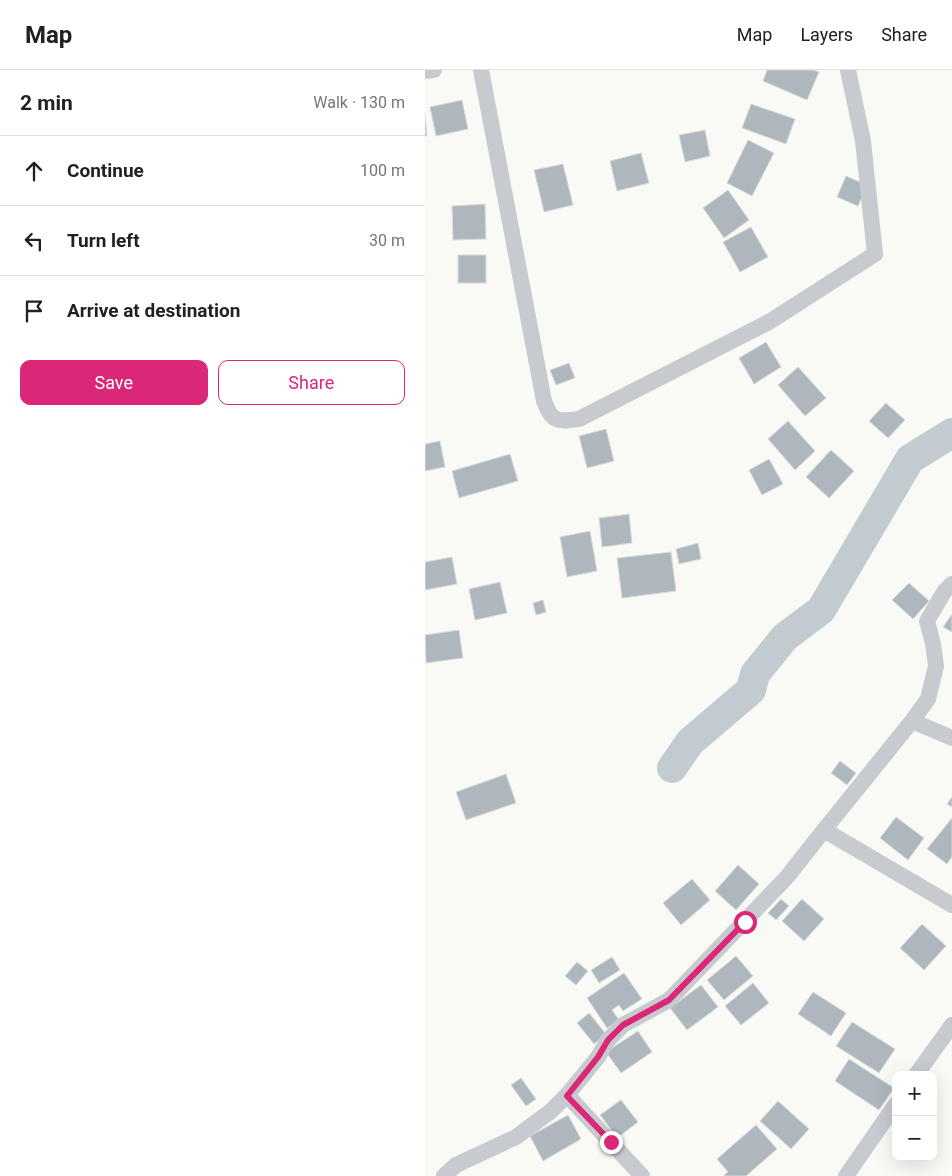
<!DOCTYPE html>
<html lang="en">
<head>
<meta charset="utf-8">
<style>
	:root { --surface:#fff; --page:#f6f6f6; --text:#202124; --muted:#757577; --line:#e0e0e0; --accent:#db2777 }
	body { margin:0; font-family:Roboto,sans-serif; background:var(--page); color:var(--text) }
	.controls { position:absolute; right:15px; bottom:15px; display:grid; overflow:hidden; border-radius:10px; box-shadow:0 5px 20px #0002 }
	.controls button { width:45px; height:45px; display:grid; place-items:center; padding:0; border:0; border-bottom:1px solid var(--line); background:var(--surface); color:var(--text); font:25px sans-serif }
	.stop { position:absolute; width:15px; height:15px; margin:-11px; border:4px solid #db2777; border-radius:50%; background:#fff }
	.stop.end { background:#db2777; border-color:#fff; box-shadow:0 1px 5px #0008 }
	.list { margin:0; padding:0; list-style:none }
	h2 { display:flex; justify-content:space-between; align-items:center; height:65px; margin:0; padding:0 20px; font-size:21px }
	h2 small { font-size:16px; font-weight:400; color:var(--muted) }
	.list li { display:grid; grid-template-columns:32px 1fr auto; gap:15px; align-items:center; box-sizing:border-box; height:70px; padding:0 20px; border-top:1px solid var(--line) }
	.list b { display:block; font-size:19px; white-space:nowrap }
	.list em { font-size:16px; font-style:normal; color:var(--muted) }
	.actions { display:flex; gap:10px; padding:15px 20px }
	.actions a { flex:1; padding:11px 0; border:1px solid var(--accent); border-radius:10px; text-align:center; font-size:18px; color:var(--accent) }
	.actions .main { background:var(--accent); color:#fff }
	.icon { flex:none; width:28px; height:28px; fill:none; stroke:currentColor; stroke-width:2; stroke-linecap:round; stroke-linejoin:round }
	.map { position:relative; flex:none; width:527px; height:1106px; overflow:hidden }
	header { display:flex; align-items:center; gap:30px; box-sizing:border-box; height:70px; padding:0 25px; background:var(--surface); border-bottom:1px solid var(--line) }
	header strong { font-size:24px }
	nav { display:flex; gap:28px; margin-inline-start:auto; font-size:18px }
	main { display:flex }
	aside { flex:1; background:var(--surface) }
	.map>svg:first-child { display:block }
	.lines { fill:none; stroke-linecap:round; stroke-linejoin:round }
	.river { stroke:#c1cbd0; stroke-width:30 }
	.building { fill:#afb7be; stroke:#dbdbd9 }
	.minor { stroke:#c7cbcf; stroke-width:16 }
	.route { stroke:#db2777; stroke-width:6 }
</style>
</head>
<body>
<header>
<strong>Map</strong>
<nav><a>Map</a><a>Layers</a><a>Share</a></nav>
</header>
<main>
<aside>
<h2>2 min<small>Walk · 130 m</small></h2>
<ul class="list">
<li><svg class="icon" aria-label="ahead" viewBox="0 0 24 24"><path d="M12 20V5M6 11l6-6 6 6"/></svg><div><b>Continue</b></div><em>100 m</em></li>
<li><svg class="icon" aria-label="left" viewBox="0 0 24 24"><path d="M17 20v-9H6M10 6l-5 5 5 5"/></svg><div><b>Turn left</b></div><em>30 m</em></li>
<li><svg class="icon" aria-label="arrive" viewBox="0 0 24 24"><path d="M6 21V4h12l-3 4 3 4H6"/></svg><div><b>Arrive at destination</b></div></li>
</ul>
<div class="actions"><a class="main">Save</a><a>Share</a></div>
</aside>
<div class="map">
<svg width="527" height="1106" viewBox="0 0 527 1106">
	<rect width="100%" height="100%" fill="#f9f9f6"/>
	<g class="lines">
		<!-- river -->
		<path class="river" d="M247 698 265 672 326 620 330 604 360 567 396 540 485 389 527 363"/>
	</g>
	<!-- building -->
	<path class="building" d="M342 0H388L394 2 382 30 338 11Z
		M37 30 43 59 11 66 5 37Z
		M326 34 370 49 361 74 317 58Z
		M0 43 2 66H0Z
		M280 60 285 86 260 92 254 65Z
		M323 70 349 83 327 126 302 113Z
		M216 83 224 113 192 121 185 91Z
		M138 94 148 135 119 142 109 100Z
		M421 106 442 115 433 136 412 127Z
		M303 120 324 150 299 168 278 138Z
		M60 134 61 169 28 170 27 136Z
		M326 157 343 187 315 202 298 172Z
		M33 185H61V213H33Z
		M341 272 356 297 329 314 314 288Z
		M144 293 150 308 131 315 125 300Z
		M373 297 401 328 380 346 353 315Z
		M461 333 480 350 463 368 444 351Z
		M363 351 390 381 370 400 343 369Z
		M181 359 189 391 162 398 154 366Z
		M15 371 20 397 0 401V374Z
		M406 380 429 401 404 428 381 407Z
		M85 384 93 411 34 428 27 401Z
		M344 389 358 414 337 425 324 400Z
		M204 444 207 473 177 477 174 448Z
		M165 461 172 501 142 507 135 467Z
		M273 473 276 489 254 494 251 479Z
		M246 482 251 521 197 528 192 488Z
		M27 487 32 514 0 520V492Z
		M75 512 82 543 50 550 44 519Z
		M484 513 504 531 488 549 467 530Z
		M118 530 121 542 111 545 108 533Z
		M527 544V562L518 557Z
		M34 560 38 588 1 593 0 565Z
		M415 691 431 703 422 715 406 703Z
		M81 704 91 733 41 750 31 722Z
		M527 727V737L522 734Z
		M471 747 499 768 483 790 455 768Z
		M527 748V787L522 794 502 779Z
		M313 795 334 814 311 840 290 821Z
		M267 809 285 830 256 855 238 833Z
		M356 829 364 836 351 850 343 843Z
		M377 829 399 849 379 871 357 851Z
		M497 854 521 876 499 900 475 878Z
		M311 886 328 906 299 930 282 910Z
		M187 887 195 900 174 913 166 900Z
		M152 892 163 901 151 915 140 906Z
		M199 903 217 929 198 941 194 935 187 940 194 950 182 958 162 928Z
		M328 913 344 933 316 955 300 936Z
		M276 915 293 937 262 960 245 938Z
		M388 922 421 943 406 966 373 944Z
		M164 943 181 964 169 974 152 953Z
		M427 952 470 979 454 1003 411 976Z
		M213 961 227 982 196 1003 181 982Z
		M424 989 469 1018 454 1040 410 1011Z
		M96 1008 111 1029 101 1036 86 1015Z
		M196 1030 213 1052 192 1068 175 1045Z
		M353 1031 384 1059 366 1079 335 1051Z
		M143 1045 156 1069 118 1091 105 1066Z
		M331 1055 352 1079 321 1106H300L299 1105 303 1102 292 1089Z"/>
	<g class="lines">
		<!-- minor -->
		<path class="minor" d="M56 0 119 331C127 352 132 352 154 349L344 252 450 184 438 71 423 0
			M0 1 9 0
			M487 651 527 668
			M399 760 487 651 503 629 511 596 508 574 502 551 519 522 527 514
			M491 1005 527 955
			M142 1025 217 1106
			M19 1106 31 1095 91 1067 126 1041 142 1025 173 987 183 970 198 955 244 930 362 807 399 760 527 835
			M421 1106 471 1034"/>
	</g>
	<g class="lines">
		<!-- route -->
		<path class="route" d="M186 1072 142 1026 173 987 183 970 198 955 244 930 320 852"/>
	</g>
</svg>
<div class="controls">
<button>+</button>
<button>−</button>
</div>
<div class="stop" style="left:320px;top:852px"></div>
<div class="stop end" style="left:186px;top:1072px"></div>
</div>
</main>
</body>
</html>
